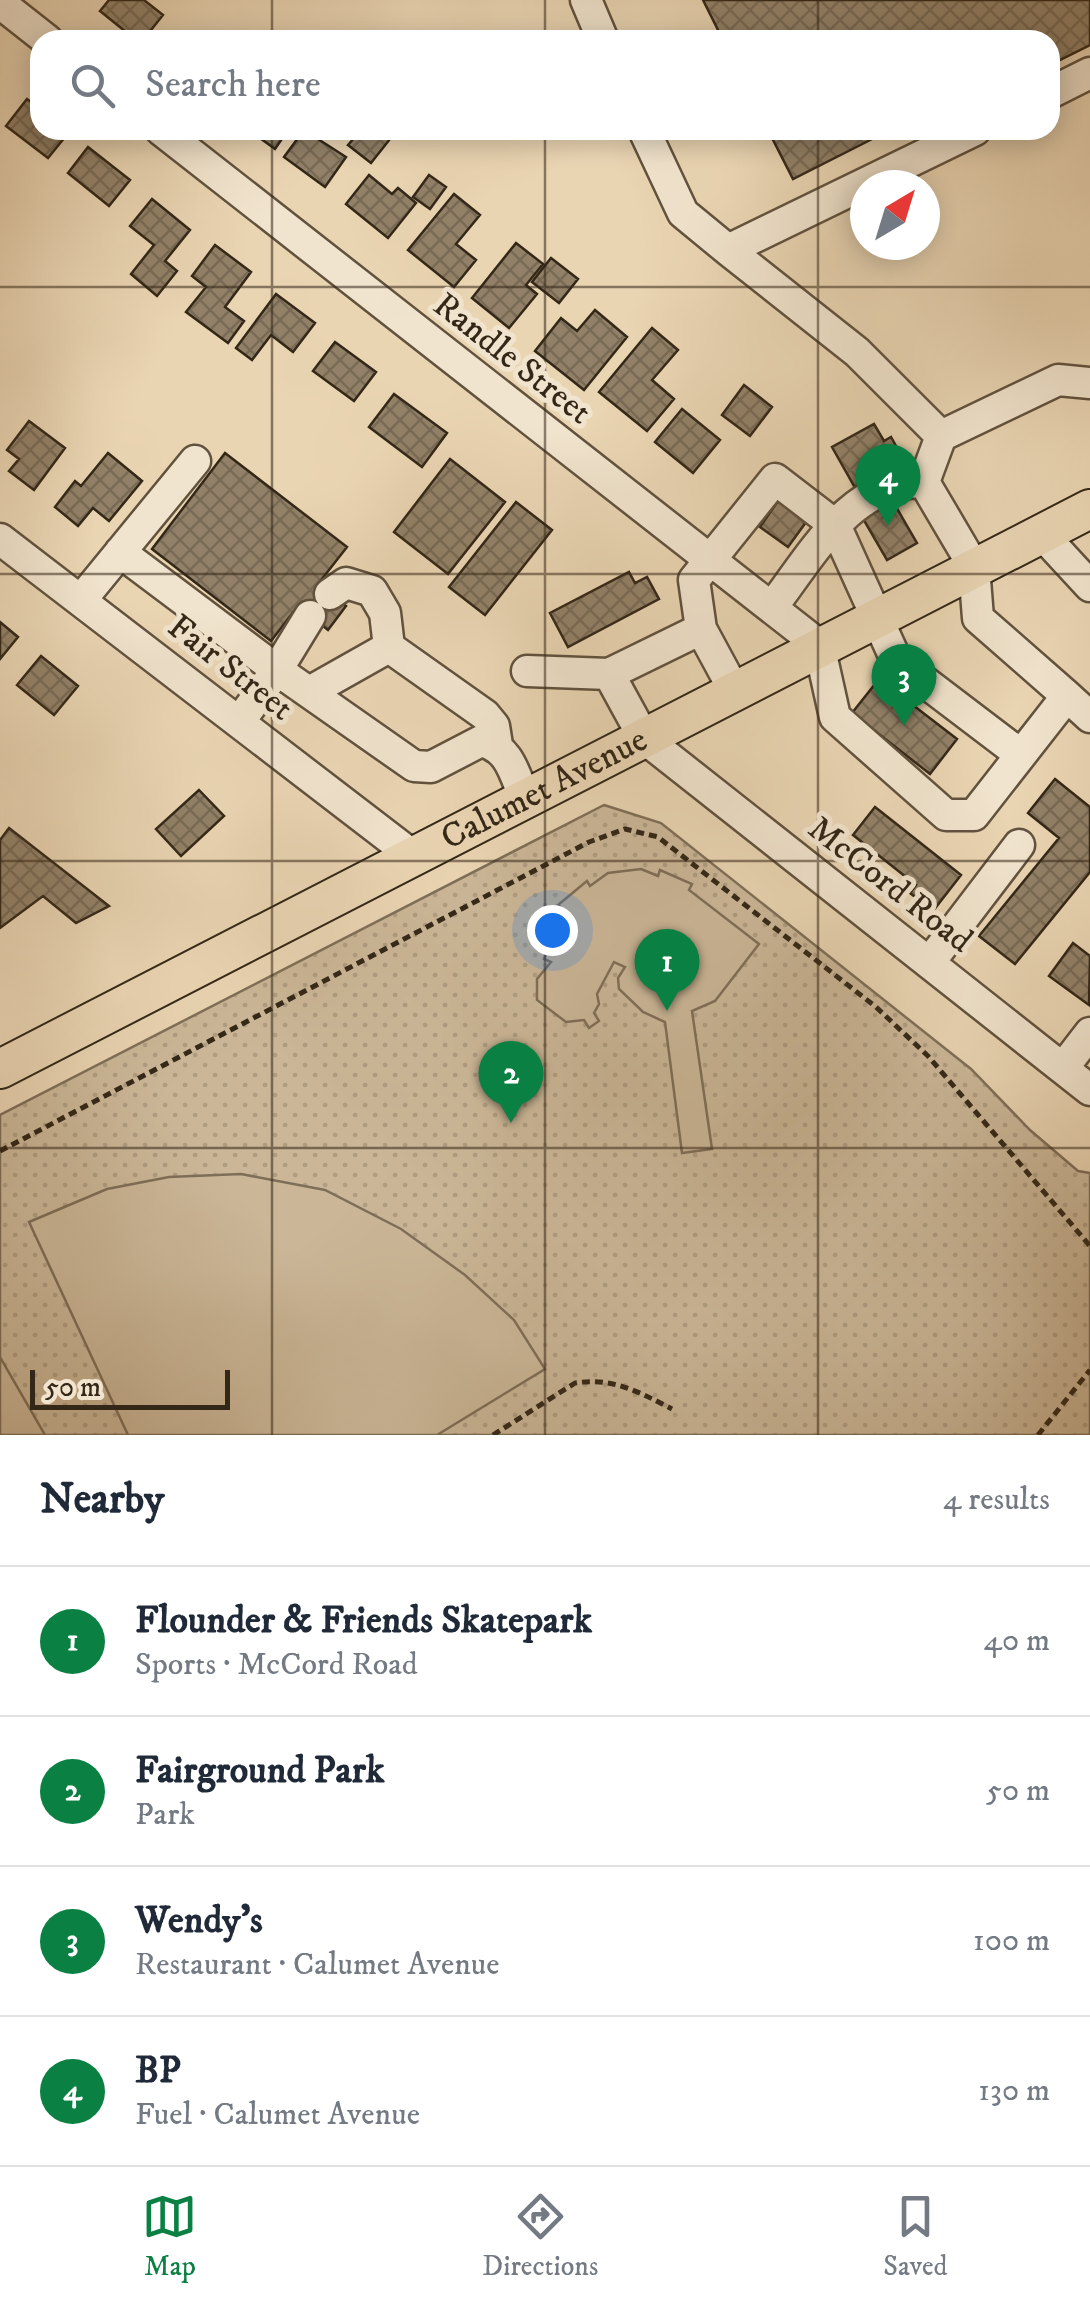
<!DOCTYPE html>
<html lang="en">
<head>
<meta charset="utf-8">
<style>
	:root { --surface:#fff; --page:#f6f6f7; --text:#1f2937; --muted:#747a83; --line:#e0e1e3; --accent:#0b8043 }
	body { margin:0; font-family:"IM FELL DW Pica",serif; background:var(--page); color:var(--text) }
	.compass { position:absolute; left:850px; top:170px; width:90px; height:90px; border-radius:50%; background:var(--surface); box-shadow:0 5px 25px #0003; rotate:38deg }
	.scale { position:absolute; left:30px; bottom:25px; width:200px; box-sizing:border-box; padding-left:10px; border:5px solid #332717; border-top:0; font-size:28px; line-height:35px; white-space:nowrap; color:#332717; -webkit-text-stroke:8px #f1e4ce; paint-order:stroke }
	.you { position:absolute; left:552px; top:930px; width:35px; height:35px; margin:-25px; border:8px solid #fff; border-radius:50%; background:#1a73e8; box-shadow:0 0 0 15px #1a73e833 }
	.badge { display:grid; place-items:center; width:65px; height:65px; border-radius:50%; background:var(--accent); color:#fff; font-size:32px; font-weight:700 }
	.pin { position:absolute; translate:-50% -82px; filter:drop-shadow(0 2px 5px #0008) }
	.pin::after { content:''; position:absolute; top:52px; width:35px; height:30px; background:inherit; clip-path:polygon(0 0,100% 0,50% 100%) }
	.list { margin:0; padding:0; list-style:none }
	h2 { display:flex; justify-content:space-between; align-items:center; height:130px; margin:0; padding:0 40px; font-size:42px }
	h2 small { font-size:32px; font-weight:400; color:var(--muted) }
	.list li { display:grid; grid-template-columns:65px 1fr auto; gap:30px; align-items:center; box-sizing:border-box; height:150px; padding:0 40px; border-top:2px solid var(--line) }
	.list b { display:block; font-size:38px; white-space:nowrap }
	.list p { margin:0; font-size:32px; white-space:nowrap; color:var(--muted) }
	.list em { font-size:32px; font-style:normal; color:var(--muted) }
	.icon { flex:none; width:55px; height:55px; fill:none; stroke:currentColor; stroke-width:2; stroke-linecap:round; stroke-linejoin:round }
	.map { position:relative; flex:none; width:1090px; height:1435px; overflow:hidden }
	.search { position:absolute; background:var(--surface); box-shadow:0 5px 25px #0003; left:30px; right:30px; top:30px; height:110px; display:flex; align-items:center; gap:25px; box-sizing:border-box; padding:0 35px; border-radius:30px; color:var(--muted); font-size:38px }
	.sheet { height:730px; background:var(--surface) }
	nav { display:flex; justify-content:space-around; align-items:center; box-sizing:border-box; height:140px; border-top:2px solid var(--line); background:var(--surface); font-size:28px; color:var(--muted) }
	nav a { display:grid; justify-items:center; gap:5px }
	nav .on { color:var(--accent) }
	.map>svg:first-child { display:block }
	.park { fill:url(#park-dots); stroke:#7f6f58; stroke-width:2.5 }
	.pitch { fill:#cbb798; stroke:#7f6f58; stroke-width:2.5 }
	.building { fill:url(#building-cross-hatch); stroke:#332717; stroke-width:2.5 }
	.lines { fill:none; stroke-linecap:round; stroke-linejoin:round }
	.minor-casing { stroke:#61523e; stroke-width:35 }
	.major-casing { stroke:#332717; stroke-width:42 }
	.path { stroke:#332717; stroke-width:5; stroke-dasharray:8 5; stroke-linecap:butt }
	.minor { stroke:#f1e4ce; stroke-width:30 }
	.major { stroke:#ead5b3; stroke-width:38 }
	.grid { fill:none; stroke:#332717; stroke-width:2.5; stroke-opacity:0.55 }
	.labels { text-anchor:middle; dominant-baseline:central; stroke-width:10; stroke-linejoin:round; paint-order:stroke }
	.street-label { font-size:35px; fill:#332717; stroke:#f1e4ce }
</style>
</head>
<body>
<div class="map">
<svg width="1090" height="1435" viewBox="0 0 1090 1435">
	<defs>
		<pattern id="park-dots" width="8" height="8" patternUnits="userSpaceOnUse" patternTransform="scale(2.5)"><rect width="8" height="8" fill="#cbb798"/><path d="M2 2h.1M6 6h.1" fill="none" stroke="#af9d82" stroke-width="1.8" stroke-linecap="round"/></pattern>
		<pattern id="building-cross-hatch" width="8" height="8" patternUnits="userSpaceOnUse" patternTransform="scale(2.5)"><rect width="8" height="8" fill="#928168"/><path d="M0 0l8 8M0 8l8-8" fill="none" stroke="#786a55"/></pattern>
	</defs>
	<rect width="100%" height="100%" fill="#ead5b3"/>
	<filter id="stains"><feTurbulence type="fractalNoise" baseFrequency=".002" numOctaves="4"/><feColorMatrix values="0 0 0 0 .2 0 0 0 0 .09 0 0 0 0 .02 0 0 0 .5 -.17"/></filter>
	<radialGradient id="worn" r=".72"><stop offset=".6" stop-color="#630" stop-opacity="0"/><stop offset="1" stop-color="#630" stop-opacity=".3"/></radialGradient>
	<!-- park -->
	<path class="park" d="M604 805 661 823 971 1069 1030 1130 1078 1171 1090 1173V1435H0V1115Z"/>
	<!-- pitch -->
	<path class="pitch" d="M641 869 658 876 660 870 692 884 689 890 759 944 715 1001 692 1011 712 1149 682 1153 665 1022 643 1012 619 989 618 978 625 967 614 962 597 994 599 1004 594 1013 599 1021 589 1028 584 1020 566 1022 537 1000V979L551 962 544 959 547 951 553 952 563 932 560 929 572 916 558 905 587 881 590 886 608 873Z
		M241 1174 325 1190 401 1229 465 1275 514 1320 545 1369 437 1435H128L29 1222 107 1189 169 1177Z
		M0 1357 45 1435H0Z"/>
	<!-- building -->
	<path class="building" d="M109 0H144L163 15 143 40H136L100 11Z
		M703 0H1090V45L1050 65V40H723Z
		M27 99 40 109V130L69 132 48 158 6 126Z
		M249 130H288L275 149Z
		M304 130 346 157 325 187 284 157Z
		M361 130H379L390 139 371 163 348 145Z
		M768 130H890L793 179Z
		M88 147 130 180 109 206 68 173Z
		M369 175 392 194 398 188 416 203 388 238 346 204Z
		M429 175 446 187 430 209 413 197Z
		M454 194 480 215 456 244 476 260 454 287 408 250Z
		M152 199 190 230 165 261 177 271 157 296 131 274 154 245 130 226Z
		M516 243 543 264 526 285 537 294 509 328 472 298Z
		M215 245 251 272 225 307 244 321 228 343 186 312 206 287 192 276Z
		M551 258 578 279 559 303 532 282Z
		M276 294 315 323 293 352 271 335 252 360 236 348Z
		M595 310 627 337 584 390 535 351 561 318 577 331Z
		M652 328 678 350 652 380 674 399 647 431 599 392Z
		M335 342 376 372 354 401 313 371Z
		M744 385 772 407 750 436 722 415Z
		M394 394 447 433 422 467 369 427Z
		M682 409 720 440 693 473 655 442Z
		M29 421 65 448 34 490 9 471 19 459 7 450Z
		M874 424 884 441 891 437 907 466 858 493 832 447Z
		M108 453 142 481 109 521 93 508 78 526 55 507 75 481 81 486Z
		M225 453 347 547 318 584 346 606 328 630 298 606 271 641 152 549Z
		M450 459 505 502 448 574 394 532Z
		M888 493 917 543 887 560 858 510Z
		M780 498 809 518 788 547 760 527Z
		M516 502 552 530 485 615 449 587Z
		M629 572 635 583 647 577 659 599 568 647 550 613Z
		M0 622 18 637 0 659Z
		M41 656 78 686 54 715 17 685Z
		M879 679 957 739 930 774 852 713Z
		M1055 779 1090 807V872L1015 964 979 936 1059 838 1028 813Z
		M199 790 224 816 181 856 156 829Z
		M875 807 961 875 933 911 910 893 916 885 853 835Z
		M9 828 109 906 76 923 43 896 0 928V840Z
		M1073 943 1090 956 1089 1005 1049 976Z"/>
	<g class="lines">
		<defs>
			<path id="minor" d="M586 0 603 40
				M0 3 47 40
				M1050 93 1090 73
				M161 130 819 645 835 717 946 815H974L1067 696 978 618 974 567 924 482 941 436
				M644 130 683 213 728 250
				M975 130 728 250 857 352 941 436 1058 380 1090 383
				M1041 533 1090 586
				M0 539 413 856
				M120 552 277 670 310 616
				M330 594 346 583 372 591 385 613 389 647
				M81 600 195 461
				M772 607C812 555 851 481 924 482
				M701 629 694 580 775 479 835 525 896 660 1021 755
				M527 671 609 674
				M734 690 701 629 609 674 644 738 1090 1090
				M311 691 389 647 485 715 494 726 497 745
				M1067 696 1090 717
				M239 722 277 670 414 766 431 767 481 741C510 748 514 773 525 799
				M929 963 1019 845
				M1063 1068 1090 1033"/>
			<g id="major">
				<path id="s1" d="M0 1069 1090 509"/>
			</g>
		</defs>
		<!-- minor casing -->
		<use href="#minor" class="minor-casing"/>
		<!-- major casing -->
		<use href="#major" class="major-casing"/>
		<!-- path -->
		<path class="path" d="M0 1151 589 842 625 829 658 837 876 1007 928 1056 1090 1246
			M493 1435 575 1383C613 1377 639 1392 672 1409
			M1038 1435 1090 1370"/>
		<!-- minor -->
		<use href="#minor" class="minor"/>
		<!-- major -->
		<use href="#major" class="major"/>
	</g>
	<!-- grid -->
	<path class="grid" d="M272 0V40M545 0V40M818 0V40M272 130V1435M545 130V1435M818 130V1435M0 287H1090M0 574H1090M0 861H1090M0 1148H1090"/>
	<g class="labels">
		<!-- street labels -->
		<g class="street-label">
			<text transform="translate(512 359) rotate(38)">Randle Street</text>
			<text transform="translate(230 668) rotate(38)">Fair Street</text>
			<text stroke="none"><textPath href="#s1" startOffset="612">Calumet Avenue</textPath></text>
			<text transform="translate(890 885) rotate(38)">McCord Road</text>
		</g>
	</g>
	<rect width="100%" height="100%" filter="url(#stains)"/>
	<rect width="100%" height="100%" fill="url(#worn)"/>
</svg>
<svg class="compass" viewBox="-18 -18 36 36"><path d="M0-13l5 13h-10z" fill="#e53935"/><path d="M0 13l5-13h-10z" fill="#747a83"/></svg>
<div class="scale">50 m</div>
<div class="you"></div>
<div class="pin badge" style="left:667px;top:1011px">1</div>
<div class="pin badge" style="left:511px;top:1123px">2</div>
<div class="pin badge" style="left:904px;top:726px">3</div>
<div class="pin badge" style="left:888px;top:526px">4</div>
<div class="search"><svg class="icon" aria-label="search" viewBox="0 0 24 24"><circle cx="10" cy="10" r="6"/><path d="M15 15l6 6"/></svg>Search here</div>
</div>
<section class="sheet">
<h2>Nearby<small>4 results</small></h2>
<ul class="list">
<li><span class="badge">1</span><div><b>Flounder &amp; Friends Skatepark</b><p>Sports · McCord Road</p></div><em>40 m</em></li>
<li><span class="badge">2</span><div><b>Fairground Park</b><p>Park</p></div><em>50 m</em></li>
<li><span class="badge">3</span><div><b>Wendy's</b><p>Restaurant · Calumet Avenue</p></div><em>100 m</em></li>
<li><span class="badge">4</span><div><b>BP</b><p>Fuel · Calumet Avenue</p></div><em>130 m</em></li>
</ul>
</section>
<nav>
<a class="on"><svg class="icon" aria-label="map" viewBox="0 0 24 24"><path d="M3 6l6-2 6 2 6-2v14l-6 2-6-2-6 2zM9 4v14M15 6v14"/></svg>Map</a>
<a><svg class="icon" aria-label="directions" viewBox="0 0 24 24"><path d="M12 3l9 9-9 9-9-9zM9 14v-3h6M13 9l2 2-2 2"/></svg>Directions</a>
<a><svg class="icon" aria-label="saved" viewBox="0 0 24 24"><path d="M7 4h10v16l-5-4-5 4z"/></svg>Saved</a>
</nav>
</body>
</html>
